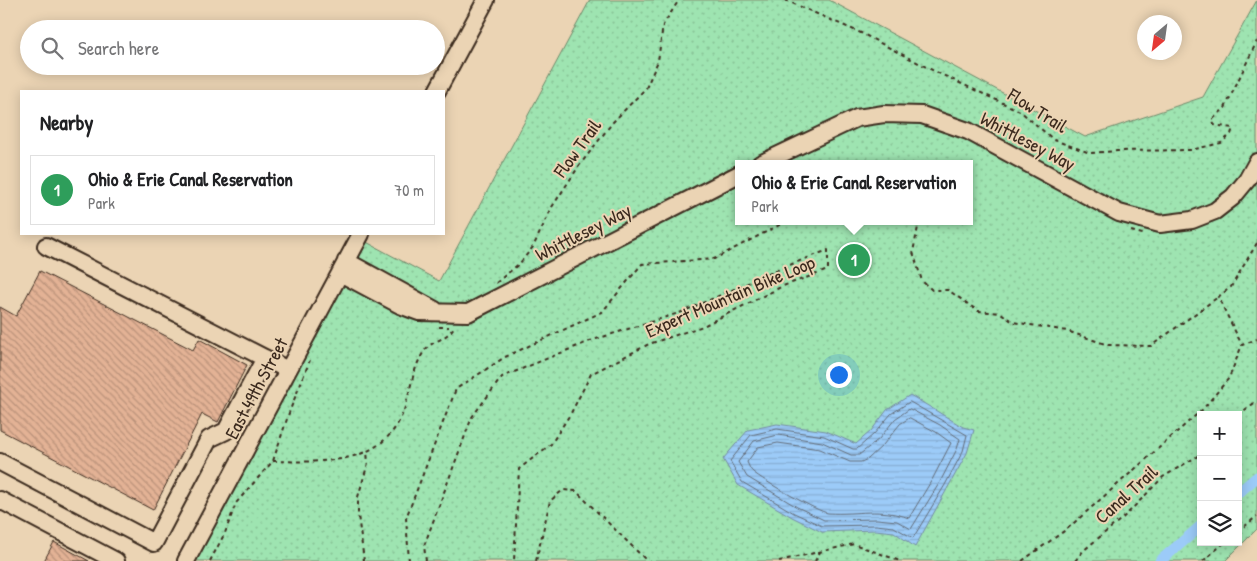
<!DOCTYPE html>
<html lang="en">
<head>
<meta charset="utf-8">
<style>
	:root { --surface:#fff; --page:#f6f6f6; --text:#202124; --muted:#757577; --line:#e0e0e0; --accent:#1f6fb2 }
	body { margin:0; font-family:"Patrick Hand",sans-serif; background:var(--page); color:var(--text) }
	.controls { position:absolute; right:15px; bottom:15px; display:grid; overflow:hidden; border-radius:0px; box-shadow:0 2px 12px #0003 }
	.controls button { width:45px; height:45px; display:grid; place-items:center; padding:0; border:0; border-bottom:1px solid var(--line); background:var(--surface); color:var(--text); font:25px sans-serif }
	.compass { position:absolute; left:1137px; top:15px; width:45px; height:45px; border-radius:50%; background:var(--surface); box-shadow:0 2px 12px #0003; rotate:209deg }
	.you { position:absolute; left:838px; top:374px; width:18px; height:18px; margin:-12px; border:4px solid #fff; border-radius:50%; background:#1a73e8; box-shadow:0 0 0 8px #1a73e833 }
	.badge { display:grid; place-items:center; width:32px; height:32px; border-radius:50%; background:var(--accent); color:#fff; font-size:16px; font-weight:700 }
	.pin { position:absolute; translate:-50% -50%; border:2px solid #fff; box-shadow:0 1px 5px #0006 }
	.popup { position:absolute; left:735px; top:160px; width:238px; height:65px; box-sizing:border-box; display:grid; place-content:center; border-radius:0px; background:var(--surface); filter:drop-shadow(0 1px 4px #0005); font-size:16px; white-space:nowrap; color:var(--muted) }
	.popup b { font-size:19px; color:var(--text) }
	.popup::after { content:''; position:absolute; left:50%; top:100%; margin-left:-10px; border:10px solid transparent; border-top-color:var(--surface) }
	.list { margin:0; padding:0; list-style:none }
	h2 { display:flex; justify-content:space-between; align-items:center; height:65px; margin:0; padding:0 20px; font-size:21px }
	h2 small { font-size:16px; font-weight:400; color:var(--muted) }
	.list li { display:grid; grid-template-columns:32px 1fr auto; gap:15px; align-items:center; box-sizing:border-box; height:70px; margin:0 10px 10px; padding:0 10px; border:1px solid var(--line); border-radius:0px }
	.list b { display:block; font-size:19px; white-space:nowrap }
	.list p { margin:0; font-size:16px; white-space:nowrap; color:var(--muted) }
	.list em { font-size:16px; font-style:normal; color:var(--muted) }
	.icon { flex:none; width:28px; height:28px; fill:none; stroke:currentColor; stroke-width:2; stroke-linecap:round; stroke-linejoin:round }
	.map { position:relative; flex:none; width:1257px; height:561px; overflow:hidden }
	.search { position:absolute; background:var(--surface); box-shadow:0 2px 12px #0003; left:20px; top:20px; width:425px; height:55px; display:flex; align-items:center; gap:12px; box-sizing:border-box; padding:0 18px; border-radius:28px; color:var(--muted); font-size:19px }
	.panel { position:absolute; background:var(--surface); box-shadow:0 2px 12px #0003; left:20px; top:90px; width:425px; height:145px; border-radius:0px }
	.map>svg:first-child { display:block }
	.park { fill:url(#park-dots); stroke:#6c8768; fill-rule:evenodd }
	.water { fill:url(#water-rules); stroke:#758ba1 }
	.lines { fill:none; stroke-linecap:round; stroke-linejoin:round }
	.shore { stroke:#626a75; stroke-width:1 }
	.canal { stroke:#9ccbf8; stroke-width:11 }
	.building { fill:url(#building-back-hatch); stroke:#3b2a1e }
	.minor-casing { stroke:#3b2a1e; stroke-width:20 }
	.path { stroke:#3b2a1e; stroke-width:2; stroke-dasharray:4 4; stroke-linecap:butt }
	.minor { stroke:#ebd4b4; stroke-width:16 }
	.labels { text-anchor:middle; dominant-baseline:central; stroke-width:4; stroke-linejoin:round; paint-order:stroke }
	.street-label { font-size:19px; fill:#3b2a1e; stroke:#ebd4b4 }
</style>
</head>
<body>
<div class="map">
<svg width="1257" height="561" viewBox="0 0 1257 561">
	<defs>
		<pattern id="park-dots" width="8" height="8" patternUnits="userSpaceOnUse" patternTransform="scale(1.25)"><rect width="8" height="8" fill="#9ee4b1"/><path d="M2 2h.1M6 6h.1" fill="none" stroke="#89c498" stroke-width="1.8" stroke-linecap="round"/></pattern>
		<pattern id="water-rules" width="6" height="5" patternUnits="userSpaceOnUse" patternTransform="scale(1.25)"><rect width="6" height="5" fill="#9ccbf8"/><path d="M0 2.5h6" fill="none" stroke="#87aed4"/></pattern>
		<pattern id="building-back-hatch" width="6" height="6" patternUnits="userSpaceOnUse" patternTransform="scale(1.25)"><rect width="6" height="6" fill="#e3b295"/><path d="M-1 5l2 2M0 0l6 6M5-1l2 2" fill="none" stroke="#b99179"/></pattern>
	</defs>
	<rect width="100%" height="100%" fill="#ebd4b4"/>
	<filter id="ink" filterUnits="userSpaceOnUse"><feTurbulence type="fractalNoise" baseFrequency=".02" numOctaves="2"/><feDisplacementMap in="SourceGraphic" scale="10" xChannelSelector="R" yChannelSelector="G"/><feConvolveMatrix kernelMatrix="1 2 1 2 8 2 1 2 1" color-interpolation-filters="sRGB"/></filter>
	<g filter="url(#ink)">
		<!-- park -->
		<path class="park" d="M590 0H829L1085 137 1203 97 1257 0V529L1225 561H186L359 238 439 281ZM739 164H969V221H739ZM1201 415H1238V542H1201Z"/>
		<!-- water -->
		<path class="water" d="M910 395 963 427 974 430 967 453 915 547 894 532 875 530 822 532 792 517 738 485 723 459 748 430 777 424 826 431 856 444 871 431 887 410Z"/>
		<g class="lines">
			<!-- shore -->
			<path class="shore" d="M910 402 967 435 963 451 945 485 913 538 894 527 876 525 822 526 794 513 742 482 730 461 751 435 777 429 824 436 853 449H857L874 434 891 414Z
				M910 409 940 425 960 439 957 449 940 482 911 529 897 521 877 519 824 520 797 507 747 477 738 462 754 441 778 435 822 442 851 455H859L879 439 895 419Z
				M910 418 936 432 951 443 933 478 909 518C879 507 858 515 828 513 818 512 762 480 753 472 750 470 749 466 747 462L758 447 778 443 820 449 850 462H861L868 459 883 445 900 424Z"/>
			<!-- canal -->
			<path class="canal" d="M1238 493 1257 477
				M1160 561 1201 526"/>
		</g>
		<!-- building -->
		<path class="building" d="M40 271 193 350 199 339 247 365 218 422 202 414 153 510 0 430V307L16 316Z
			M54 542 89 561H44Z"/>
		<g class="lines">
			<defs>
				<path id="minor" d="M437 91 486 0
					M760 164 857 118 884 114 922 115 968 131 1119 213 1160 224 1192 220 1215 211 1233 197 1247 180 1257 162
					M46 246 288 370
					M346 261 435 310
					M340 273 400 305 419 312 468 313 739 174
					M0 462 154 543 209 439 226 431 265 358
					M0 500 116 561
					M186 561 361 234"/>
			</defs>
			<!-- minor casing -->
			<use href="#minor" class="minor-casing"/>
			<!-- path -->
			<path class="path" d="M785 0 861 33 934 71 1020 111 1054 140 1090 153 1117 151 1191 150 1221 143 1231 134 1233 128 1214 125 1213 119 1225 108 1257 41
				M916 221 918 227 913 252 922 281 932 290H948L978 311 1001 313 1013 322 1067 331 1108 345 1151 346 1218 297
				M1131 231 1146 235
				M1257 243 1231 287 1218 297 1242 345 1257 339
				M496 283 520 263 533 247 552 207 579 166 613 122 646 88 658 61 663 25 679 0
				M439 327H449
				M1238 415 1257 401
				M273 461C323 462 386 467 405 407 411 388 413 367 425 350 430 343 441 340 447 335 450 333 452 329 455 327
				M1238 532 1257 516
				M210 561 225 533 236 503 273 461 290 410 310 360
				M364 561 358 515V497L368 463 367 451
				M409 561 406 518 456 389 505 357 602 312 642 264 714 259 787 221
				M426 561 424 546 472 417 502 377 590 341 682 312 782 268 828 250V270L783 286 703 326 649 344 591 374 571 413 551 444 519 469 514 561
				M536 561 550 501 563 490 576 491 647 561
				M779 561 854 544 900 561
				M815 561 820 552
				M1022 561 1067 529 1203 409 1229 378 1242 345
				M1075 561 1083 551 1126 515 1163 477 1201 454
				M1203 561 1225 542"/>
			<!-- minor -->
			<use href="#minor" class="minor"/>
		</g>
	</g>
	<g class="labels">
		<!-- street labels -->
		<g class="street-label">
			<text transform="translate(1038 110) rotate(32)">Flow Trail</text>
			<text transform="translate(1028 141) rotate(28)">Whittlesey Way</text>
			<text transform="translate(577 148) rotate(-54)">Flow Trail</text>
			<text transform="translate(583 232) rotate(-27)">Whittlesey Way</text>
			<text transform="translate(730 296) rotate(-23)">Expert Mountain Bike Loop</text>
			<text transform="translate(256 388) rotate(-62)">East 49th Street</text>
			<text transform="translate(1126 494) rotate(-42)">Canal Trail</text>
		</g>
	</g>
</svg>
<div class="controls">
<button>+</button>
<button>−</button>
<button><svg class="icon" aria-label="layers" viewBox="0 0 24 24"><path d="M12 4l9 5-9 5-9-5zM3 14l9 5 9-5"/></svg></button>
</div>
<svg class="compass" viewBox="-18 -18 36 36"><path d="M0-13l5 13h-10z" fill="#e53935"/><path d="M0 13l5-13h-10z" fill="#757577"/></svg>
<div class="you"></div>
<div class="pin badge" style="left:854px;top:260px;background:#2e9e5b">1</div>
<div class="popup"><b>Ohio &amp; Erie Canal Reservation</b>Park</div>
<div class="search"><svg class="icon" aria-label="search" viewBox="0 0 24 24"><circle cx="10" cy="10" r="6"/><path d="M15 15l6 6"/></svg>Search here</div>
<section class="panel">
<h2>Nearby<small></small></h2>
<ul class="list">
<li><span class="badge" style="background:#2e9e5b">1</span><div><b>Ohio &amp; Erie Canal Reservation</b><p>Park</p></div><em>70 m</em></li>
</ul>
</section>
</div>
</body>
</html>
